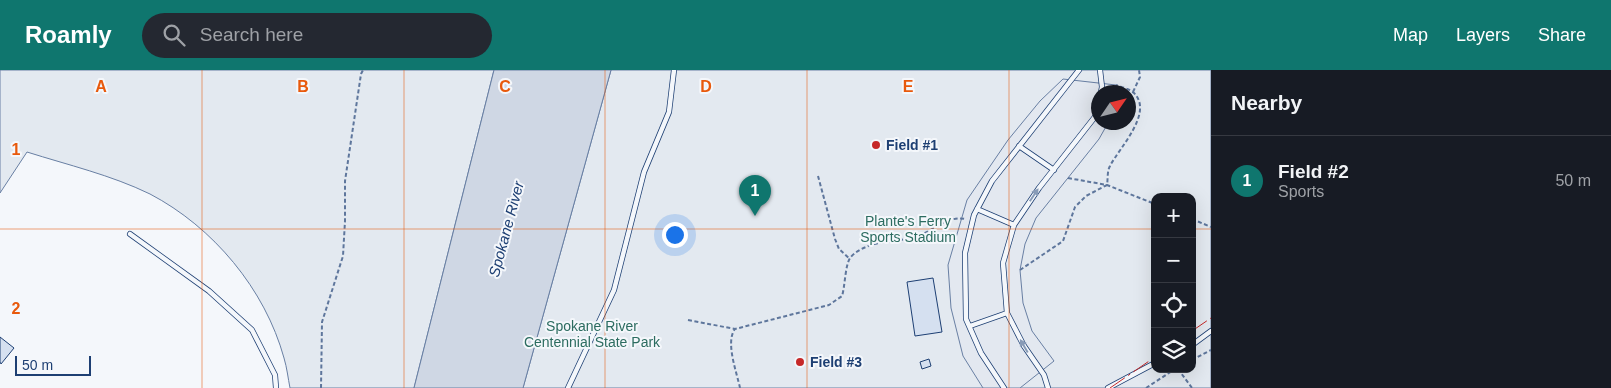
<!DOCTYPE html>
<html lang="en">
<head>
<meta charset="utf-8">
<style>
	:root { --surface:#171b24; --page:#242831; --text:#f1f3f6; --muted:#9ea1a6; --line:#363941; --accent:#0f766e }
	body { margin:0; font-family:Arial,sans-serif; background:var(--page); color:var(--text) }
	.controls { position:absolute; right:15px; bottom:15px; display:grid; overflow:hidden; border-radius:10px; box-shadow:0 5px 20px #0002 }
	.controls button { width:45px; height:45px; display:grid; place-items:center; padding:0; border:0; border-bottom:1px solid var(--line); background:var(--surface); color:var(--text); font:25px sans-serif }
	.compass { position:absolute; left:1091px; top:15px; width:45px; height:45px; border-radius:50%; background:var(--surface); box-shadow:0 5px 20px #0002; rotate:55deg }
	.scale { position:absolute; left:15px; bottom:12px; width:76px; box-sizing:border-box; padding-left:5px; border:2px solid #1d3f73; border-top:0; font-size:14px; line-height:18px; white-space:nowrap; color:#1d3f73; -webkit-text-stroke:4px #f4f7fb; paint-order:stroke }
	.you { position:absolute; left:674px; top:164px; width:18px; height:18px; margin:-12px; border:4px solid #fff; border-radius:50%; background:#1a73e8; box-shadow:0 0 0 8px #1a73e833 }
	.badge { display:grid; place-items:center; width:32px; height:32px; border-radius:50%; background:var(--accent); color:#fff; font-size:16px; font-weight:700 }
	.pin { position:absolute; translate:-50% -41px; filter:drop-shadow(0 1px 2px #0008) }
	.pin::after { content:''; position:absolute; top:26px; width:18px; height:15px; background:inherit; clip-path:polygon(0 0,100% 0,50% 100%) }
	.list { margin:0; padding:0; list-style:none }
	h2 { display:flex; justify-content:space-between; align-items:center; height:65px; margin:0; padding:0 20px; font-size:21px }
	h2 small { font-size:16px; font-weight:400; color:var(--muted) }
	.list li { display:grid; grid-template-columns:32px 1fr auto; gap:15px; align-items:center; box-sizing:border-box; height:90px; padding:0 20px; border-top:1px solid var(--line) }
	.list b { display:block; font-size:19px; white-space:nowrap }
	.list p { margin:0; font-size:16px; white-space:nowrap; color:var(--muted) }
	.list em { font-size:16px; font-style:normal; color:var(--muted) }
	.icon { flex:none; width:28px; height:28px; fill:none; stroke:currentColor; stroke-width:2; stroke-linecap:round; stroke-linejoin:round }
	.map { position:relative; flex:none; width:1211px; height:318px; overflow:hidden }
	header { display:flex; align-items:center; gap:30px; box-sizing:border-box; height:70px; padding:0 25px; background:var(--accent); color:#fff }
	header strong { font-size:24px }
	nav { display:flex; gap:28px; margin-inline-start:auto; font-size:18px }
	.search { width:350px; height:45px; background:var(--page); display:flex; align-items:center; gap:12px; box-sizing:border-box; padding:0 18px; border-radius:28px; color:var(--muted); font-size:19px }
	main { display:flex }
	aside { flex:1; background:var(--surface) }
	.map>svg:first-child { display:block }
	.green { fill:#e3e9f0; stroke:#687fa3; fill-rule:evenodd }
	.parking { fill:#e3e8f0; stroke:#687fa3 }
	.water { fill:#cfd7e4; stroke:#687fa3 }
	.building { fill:#d5e0f0; stroke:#1d3f73 }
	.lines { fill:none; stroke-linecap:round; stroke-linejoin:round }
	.lane-casing { stroke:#1d3f73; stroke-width:6 }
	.path { stroke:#5e769c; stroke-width:2; stroke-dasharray:4 2.5; stroke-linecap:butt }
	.lane { stroke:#f4f7fb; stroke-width:4.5 }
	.power { stroke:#c62828; stroke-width:1; stroke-dasharray:18 4 2.5 4; stroke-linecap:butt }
	.oneway { fill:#889bb7 }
	.grid { fill:none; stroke:#e8590c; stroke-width:1; stroke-opacity:0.55 }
	.poi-dot { fill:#c62828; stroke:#f4f7fb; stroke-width:2 }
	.labels { text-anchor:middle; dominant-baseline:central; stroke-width:4; stroke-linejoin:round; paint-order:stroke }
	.poi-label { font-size:14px; font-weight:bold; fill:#1d3f73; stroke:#f4f7fb; text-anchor:start }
	.park-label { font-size:14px; fill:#2c6c60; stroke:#f4f7fb }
	.water-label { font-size:15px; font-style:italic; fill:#1d3f73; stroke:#f4f7fb }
	.grid-label { font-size:16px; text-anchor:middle; font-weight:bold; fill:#e8590c; stroke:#f4f7fb; stroke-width:4; stroke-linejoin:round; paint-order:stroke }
</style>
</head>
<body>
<header>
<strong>Roamly</strong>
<div class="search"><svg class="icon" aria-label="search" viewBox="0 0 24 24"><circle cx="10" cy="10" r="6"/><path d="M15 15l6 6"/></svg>Search here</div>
<nav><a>Map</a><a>Layers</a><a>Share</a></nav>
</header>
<main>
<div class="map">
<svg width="1211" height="318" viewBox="0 0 1211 318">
	<rect width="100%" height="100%" fill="#f4f7fb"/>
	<!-- green -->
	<path class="green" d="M0 0H494L414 318H290C288 308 287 298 284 288 265 219 213 157 150 124 111 105 68 95 27 82L0 123Z
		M611 0H1211V318H523ZM1098 22H1128V52H1098ZM1155 127H1192V299H1155Z"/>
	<!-- parking -->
	<path class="parking" d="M1063 9 1116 15 1115 22H1098V52L1108 53 1099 69 1036 148 1025 174 1020 200 1023 233 1032 261 1054 291 1020 318H983L963 286 951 238 948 195 967 130 1008 70 1040 31Z"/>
	<!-- water -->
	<path class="water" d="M494 0H611L523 318H414Z"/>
	<!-- building -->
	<path class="building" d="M933 208 942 262 915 266 907 212Z
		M0 267 14 278 1 294 0 292Z
		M929 289 931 296 922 299 920 292Z"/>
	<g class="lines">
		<defs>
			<path id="lane" d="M1100 0 1102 17 1101 22
				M1019 76 1054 100
				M977 139 1014 155
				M130 164 209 221 252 260 275 305 276 318
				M970 256 1007 243
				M1192 275 1211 261
				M568 318 614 220 644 102 669 42 674 0
				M1004 318 981 283 966 249 965 183 974 145 992 111 1079 0
				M1048 318 1044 305 1024 276 1007 243 1003 193 1014 155 1039 118 1098 43V39
				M1108 318 1155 293"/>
		</defs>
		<!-- lane casing -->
		<use href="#lane" class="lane-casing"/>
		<!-- path -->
		<path class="path" d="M1133 22 1140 7 1139 0
			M818 106 835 169 839 179 850 189
			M1068 108 1107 115 1155 134
			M1192 149 1211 157
			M1020 200 1063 171 1075 137 1086 126 1107 115C1108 109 1107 101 1110 96 1119 78 1154 43 1134 23 1130 19 1121 17 1116 15
			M688 250 735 259
			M1192 290 1211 280
			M1178 299 1192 318
			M321 318 322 252 343 186 345 151V111L361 4 363 0
			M740 318C737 303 725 272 735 259L829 235 842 226C845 217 845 196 850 188 853 184 860 179 866 177 881 170 899 172 915 167 932 162 948 145 965 149
			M1146 318 1175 299"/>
		<!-- lane -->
		<use href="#lane" class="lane"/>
		<!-- power -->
		<path class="power" d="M1192 261 1211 248
			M1110 318 1155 287"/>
	</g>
	<!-- one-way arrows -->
	<defs><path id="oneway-solid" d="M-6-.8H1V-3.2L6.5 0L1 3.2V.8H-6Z" transform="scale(1.25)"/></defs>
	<g class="oneway">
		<use href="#oneway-solid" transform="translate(1034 125) rotate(-56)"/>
		<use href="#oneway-solid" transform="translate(1024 276) rotate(-120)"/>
	</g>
	<!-- grid -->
	<path class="grid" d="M202 0V318M404 0V318M605 0V318M807 0V318M1009 0V318M0 159H1155M1192 159H1211"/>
	<!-- markers -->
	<g class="poi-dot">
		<circle cx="876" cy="75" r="5"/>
		<circle cx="800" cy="292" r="5"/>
	</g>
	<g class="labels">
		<!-- poi labels -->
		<g class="poi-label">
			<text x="886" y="75">Field #1</text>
			<text x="810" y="292">Field #3</text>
		</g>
		<!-- park labels -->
		<g class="park-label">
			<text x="908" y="151">Plante's Ferry<tspan x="908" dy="16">Sports Stadium</tspan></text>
			<text x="592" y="256">Spokane River<tspan x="592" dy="16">Centennial State Park</tspan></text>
		</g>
		<!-- water labels -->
		<g class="water-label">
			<text transform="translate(506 159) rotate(-75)">Spokane River</text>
		</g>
	</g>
	<g class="grid-label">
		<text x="101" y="22">A</text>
		<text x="303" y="22">B</text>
		<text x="505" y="22">C</text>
		<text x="706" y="22">D</text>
		<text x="908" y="22">E</text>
		<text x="16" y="85">1</text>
		<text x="16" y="244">2</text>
	</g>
</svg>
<div class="controls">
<button>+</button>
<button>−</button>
<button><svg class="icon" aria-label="locate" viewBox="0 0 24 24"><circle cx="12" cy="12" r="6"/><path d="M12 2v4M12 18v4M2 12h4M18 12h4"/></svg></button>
<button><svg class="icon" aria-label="layers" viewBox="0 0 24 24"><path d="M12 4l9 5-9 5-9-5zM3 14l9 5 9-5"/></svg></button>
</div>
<svg class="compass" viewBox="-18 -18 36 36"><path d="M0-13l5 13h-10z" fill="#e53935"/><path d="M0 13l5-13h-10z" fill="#9ea1a6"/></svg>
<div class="scale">50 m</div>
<div class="you"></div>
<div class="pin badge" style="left:755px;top:146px">1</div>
</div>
<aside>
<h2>Nearby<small></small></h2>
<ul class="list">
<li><span class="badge">1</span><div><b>Field #2</b><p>Sports</p></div><em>50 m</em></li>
</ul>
</aside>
</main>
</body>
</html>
